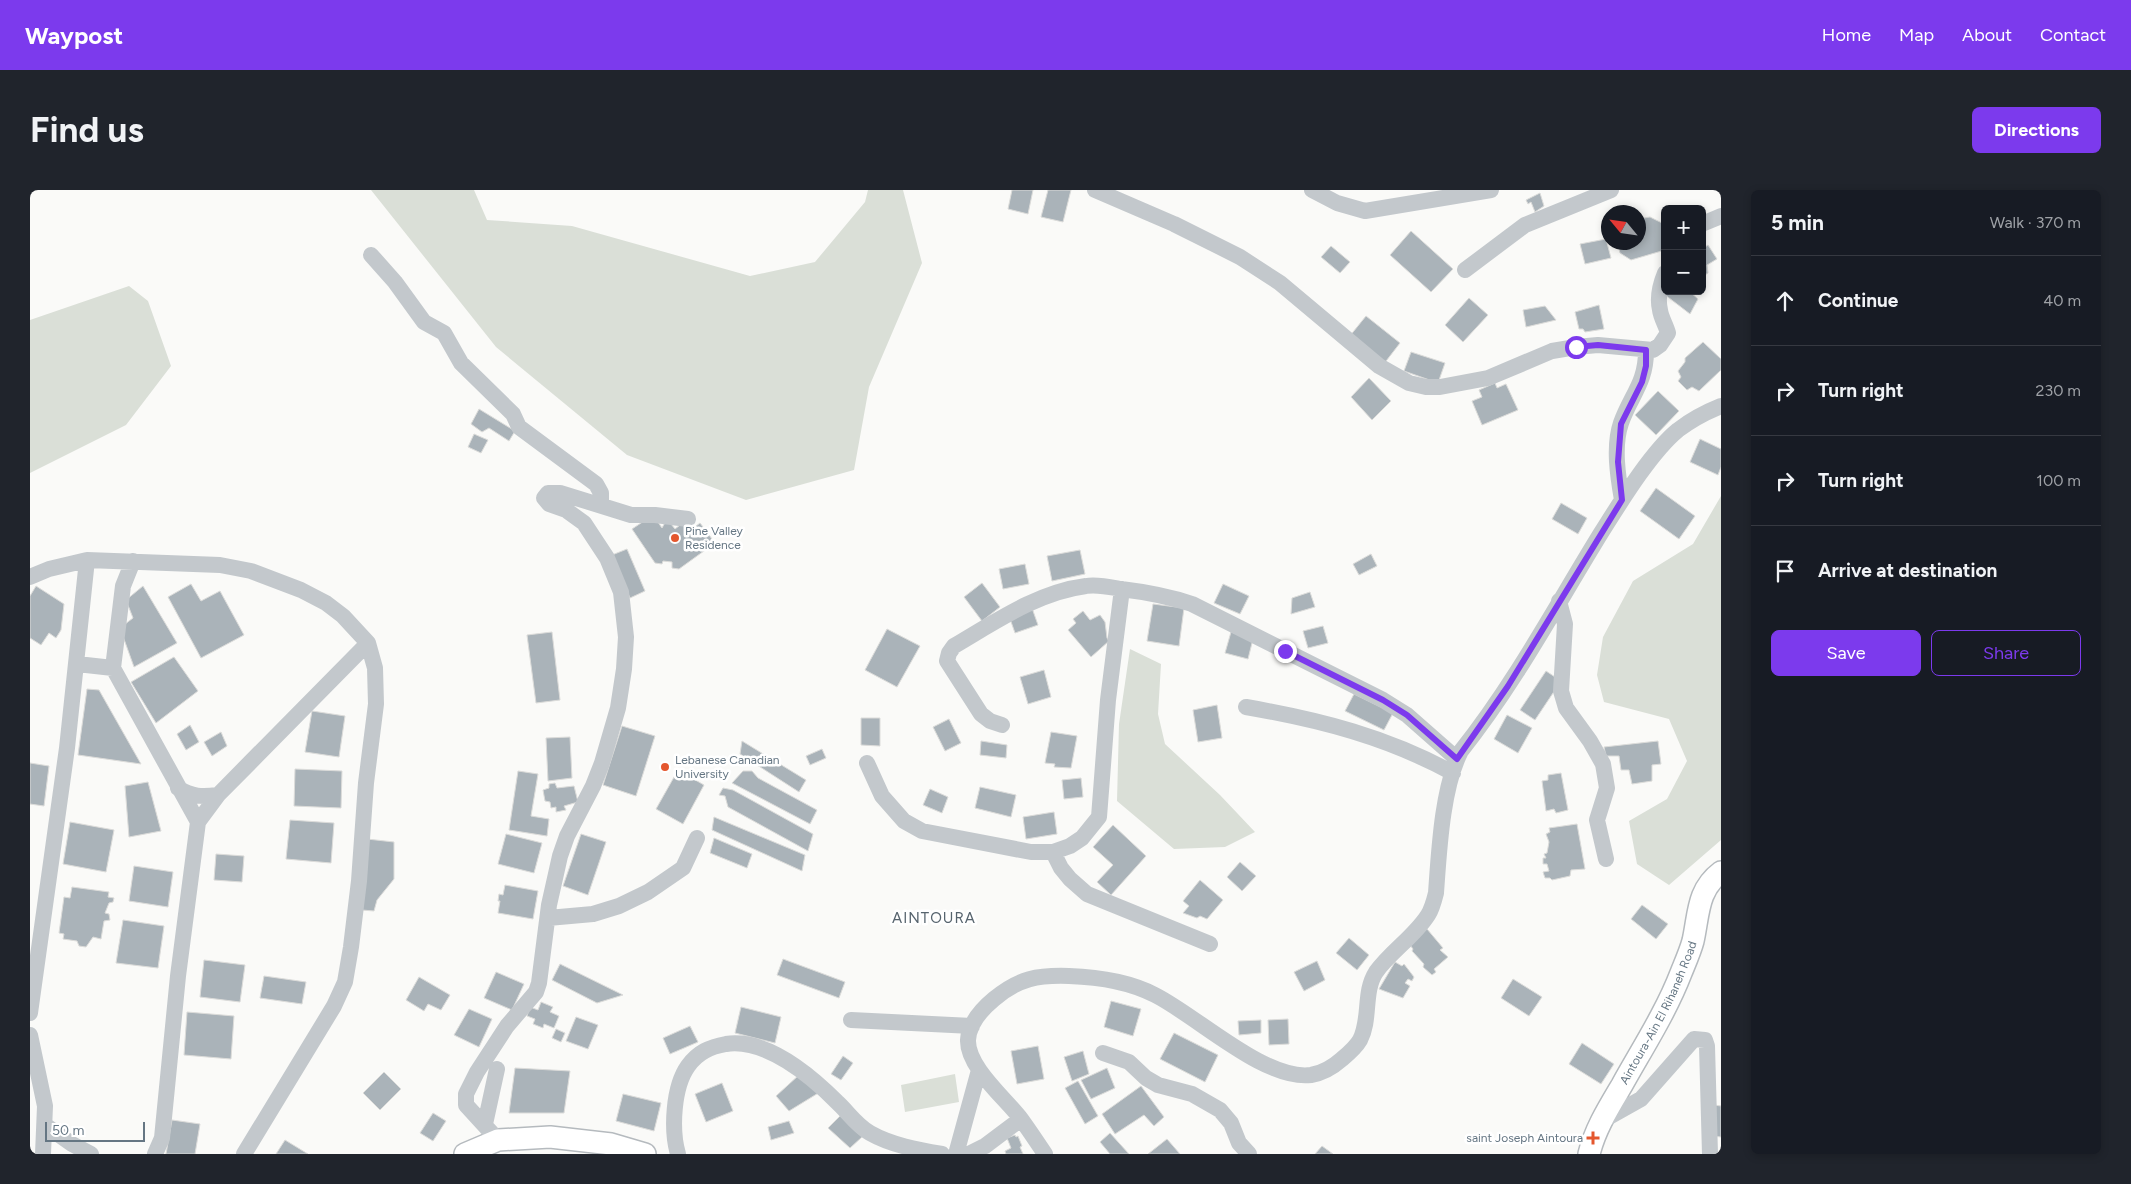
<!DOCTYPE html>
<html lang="en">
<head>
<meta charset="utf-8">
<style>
	:root { --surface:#171b24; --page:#20242c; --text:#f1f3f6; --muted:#9ea1a6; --line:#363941; --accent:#7c3aed }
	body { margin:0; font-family:Figtree,sans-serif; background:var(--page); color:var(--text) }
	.controls { position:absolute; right:15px; top:15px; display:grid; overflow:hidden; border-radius:8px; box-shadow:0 2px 8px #0003 }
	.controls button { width:45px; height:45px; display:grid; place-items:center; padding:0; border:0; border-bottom:1px solid var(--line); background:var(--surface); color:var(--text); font:25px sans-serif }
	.compass { position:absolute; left:1571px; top:15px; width:45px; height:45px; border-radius:50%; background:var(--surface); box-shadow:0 2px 8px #0003; rotate:299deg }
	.scale { position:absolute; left:15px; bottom:12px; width:100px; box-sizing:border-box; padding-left:5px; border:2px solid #657683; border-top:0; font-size:14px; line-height:18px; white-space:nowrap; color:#657683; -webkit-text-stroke:4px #fff; paint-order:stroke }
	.stop { position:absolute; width:15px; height:15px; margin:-11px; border:4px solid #7c3aed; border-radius:50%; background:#fff }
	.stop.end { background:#7c3aed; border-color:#fff; box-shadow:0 1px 5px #0008 }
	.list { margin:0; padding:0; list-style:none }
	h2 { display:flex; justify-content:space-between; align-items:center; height:65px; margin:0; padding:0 20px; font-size:21px }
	h2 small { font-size:16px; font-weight:400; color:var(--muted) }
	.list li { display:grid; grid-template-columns:32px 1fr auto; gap:15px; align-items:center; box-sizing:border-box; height:90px; padding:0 20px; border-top:1px solid var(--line) }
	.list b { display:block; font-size:19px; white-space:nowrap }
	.list em { font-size:16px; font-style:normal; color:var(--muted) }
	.actions { display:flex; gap:10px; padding:15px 20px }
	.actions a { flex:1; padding:11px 0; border:1px solid var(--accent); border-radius:8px; text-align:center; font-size:18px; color:var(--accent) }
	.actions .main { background:var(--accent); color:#fff }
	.icon { flex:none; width:28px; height:28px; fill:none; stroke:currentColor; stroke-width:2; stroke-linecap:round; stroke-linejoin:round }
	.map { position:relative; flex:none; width:1691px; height:964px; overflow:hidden; border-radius:8px }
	header { display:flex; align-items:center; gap:30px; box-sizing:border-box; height:70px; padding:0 25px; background:var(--accent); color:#fff }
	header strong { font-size:24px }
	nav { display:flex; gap:28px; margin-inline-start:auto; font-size:18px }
	.intro { display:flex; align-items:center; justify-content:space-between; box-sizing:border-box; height:120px; padding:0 30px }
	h1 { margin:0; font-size:35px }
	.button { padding:12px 22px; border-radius:8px; background:var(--accent); color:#fff; font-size:18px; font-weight:700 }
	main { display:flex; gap:30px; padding:0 30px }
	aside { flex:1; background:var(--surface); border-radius:8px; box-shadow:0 2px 8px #0003 }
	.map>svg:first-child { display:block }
	.green { fill:#dadfd7 }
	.building { fill:#aab3b9; stroke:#dcdcda }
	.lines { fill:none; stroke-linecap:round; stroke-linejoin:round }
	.major-casing { stroke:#b5babe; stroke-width:24 }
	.minor { stroke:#c3c8cc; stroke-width:16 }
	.major { stroke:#fff; stroke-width:21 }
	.route { stroke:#7c3aed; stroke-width:6 }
	.poi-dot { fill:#e4572e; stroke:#fff; stroke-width:2 }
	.labels { text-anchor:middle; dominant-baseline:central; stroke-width:5; stroke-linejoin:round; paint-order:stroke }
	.poi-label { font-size:12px; fill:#657683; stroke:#fff; text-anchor:start }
	.street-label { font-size:12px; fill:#657683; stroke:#fff }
	.quarter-label { font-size:15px; letter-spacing:1px; fill:#57646e; stroke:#fff }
</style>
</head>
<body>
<header>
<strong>Waypost</strong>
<nav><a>Home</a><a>Map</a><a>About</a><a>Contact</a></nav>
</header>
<div class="intro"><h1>Find us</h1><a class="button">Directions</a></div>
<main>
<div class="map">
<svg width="1691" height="964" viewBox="0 0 1691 964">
	<rect width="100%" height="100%" fill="#fafaf8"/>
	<!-- green -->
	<path class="green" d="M341 0H444L457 30 542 36 720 86 785 72 835 12 838 0H873L892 73 839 197 824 280 716 310 597 265 466 157Z
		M99 96 118 111 141 176 96 235 0 283V130Z
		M1691 306V650L1639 695 1607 674 1599 631 1637 609 1657 571 1639 529 1574 512 1567 485 1573 447 1603 391 1663 354Z
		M1100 459 1131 474 1128 524 1135 554 1190 605 1225 642 1195 657 1144 659 1087 611 1089 534Z
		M925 884 929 912 875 922 871 895Z"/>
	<!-- building -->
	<path class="building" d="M982 0H1003L998 24 978 19Z
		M1018 0H1041L1033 32 1011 27Z
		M1510 3 1514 16 1505 22 1501 12 1498 14 1496 10Z
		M1620 27 1632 33 1635 40V60L1601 70 1590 63 1587 52H1608V29Z
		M1381 41 1423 79 1401 102 1360 65Z
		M1576 49 1581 68 1555 74 1550 54Z
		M1678 55 1687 69 1677 75 1678 83 1672 87V59Z
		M1301 56 1320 72 1310 83 1291 67Z
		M1636 101H1659L1668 109 1660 124 1634 104Z
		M1439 108 1458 125 1433 152 1415 135Z
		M1569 115 1574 139 1555 142 1553 139H1549L1545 122Z
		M1515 116 1526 130 1496 137 1493 120Z
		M1336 126 1370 153 1353 175 1319 147Z
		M1673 152 1691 169V180L1669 201 1662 197 1657 200 1648 191 1651 187 1648 181 1655 172V168Z
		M1381 162 1415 173 1408 193 1374 181Z
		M1339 188 1361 211 1342 230 1321 207Z
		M1465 193 1467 198 1476 194 1488 220 1452 235 1442 211 1452 207 1449 200Z
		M1628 201 1649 221 1626 245 1605 225Z
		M449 219 485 241 479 251 459 238 452 242 441 234Z
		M444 244 458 250 451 263 438 257Z
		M1670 249 1691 259V277L1688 285 1660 272Z
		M1626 298 1665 326 1649 349 1610 321Z
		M1531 313 1557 328 1548 344 1522 329Z
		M623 325 632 338 637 329 645 339 654 332 657 336V343L670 333 685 353 649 379 642 378V372L633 371 632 374 625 373 602 339Z
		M597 359 615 401 600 408 582 365Z
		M1050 360 1055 384 1022 391 1017 366Z
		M1341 364 1347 376 1329 385 1323 374Z
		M995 374 999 394 973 399 969 379Z
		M952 393 970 417 952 431 934 407Z
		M161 394 171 411 190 401 214 445 171 468 138 407Z
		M1193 394 1219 406 1210 424 1184 413Z
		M6 396 34 414 31 440 26 448 19 443 11 455 0 448V406Z
		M113 396 147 453 104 477 90 438 103 428 96 410Z
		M1280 402 1285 417 1261 424 1262 408Z
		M1123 414 1154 418 1149 456 1117 451Z
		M1002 418 1008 435 985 443 979 426Z
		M1053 421 1060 430 1070 425 1075 432 1077 448 1079 451 1061 467 1038 440 1046 433 1043 429Z
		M1293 436 1298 453 1278 458 1273 441Z
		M857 439 890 456 867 497 835 480Z
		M522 442 530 510 506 513 497 445Z
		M1201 442 1223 449 1218 469 1195 463Z
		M144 467 168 501 126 533 101 492Z
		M1014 480 1021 507 998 514 990 487Z
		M1516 481 1531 491 1505 530 1490 520Z
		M57 499 69 500 111 574 48 565Z
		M1324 504 1363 523 1354 540 1315 521Z
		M1187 515 1192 548 1168 552 1163 520Z
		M282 521 315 526 309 567 275 562Z
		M1477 525 1502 538 1488 563 1464 549Z
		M831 528H850V556L831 555Z
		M919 529 931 553 915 561 903 537Z
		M160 535 169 552 156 560 147 544Z
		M592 536 625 546 606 606 573 595Z
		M191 542 197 556 182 566 174 552Z
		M1021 542 1047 546 1041 578 1024 577 1025 574 1015 573Z
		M540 547 542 588 518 591 516 548Z
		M712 551 776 590 769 602 710 564Z
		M951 551 977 555 976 568 950 565Z
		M1628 551 1631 574 1622 575V591L1602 594 1599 580H1591L1589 566H1576L1574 557Z
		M792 559 796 568 780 575 776 566Z
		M0 573 19 576 14 616 0 614Z
		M265 579 312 581 311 618 264 616Z
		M648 580 674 595 653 634 626 619Z
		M488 581 508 584 501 626 519 629 517 646 479 640Z
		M713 581H722L728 588 787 620 780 634 702 593Z
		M1531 583 1538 620 1526 623 1524 619 1516 621 1512 591 1518 590V585Z
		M1051 588 1053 607 1034 609 1032 590Z
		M118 592 131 641 99 647 95 596Z
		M525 593 527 598 544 596 548 612 534 616 536 620 526 622V617L521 618 520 612 515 611 513 600 519 598V594Z
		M950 597 986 605 981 627 945 618Z
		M693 598 703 600 783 644 778 661 698 617 695 606 689 605Z
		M900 599 918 607 912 623 893 615Z
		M1024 622 1027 644 996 649 993 627Z
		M684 627 775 665 772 681 682 640Z
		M260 630 304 633 301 673 256 669Z
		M40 632 84 640 76 682 33 674Z
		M1547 634 1555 679 1541 680 1540 686 1522 690 1520 688H1515L1513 682 1519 681 1517 674H1513V668H1516L1514 664 1517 663 1519 652 1516 644 1520 642 1519 638Z
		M1083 635 1116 666 1081 705 1067 692 1083 675 1063 657Z
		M476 644 512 653 504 683 468 674Z
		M551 644 576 652 558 705 533 696Z
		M684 648 722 664 717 678 680 663Z
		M337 649 364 652V689L347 710 344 721 332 720Z
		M186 664 214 666 212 692 184 690Z
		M1210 672 1226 686 1212 701 1197 687Z
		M104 676 143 682 138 717 99 711Z
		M1170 690 1193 710 1177 729 1170 726 1167 728 1153 723 1159 716 1153 711Z
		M475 695 508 701 503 729 468 723 470 711H468L469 704 473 705Z
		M42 697 79 702 78 707 84 708 83 712 79 713 75 723 79 724 80 730 74 731 71 749 63 747 56 757 49 756 47 751 33 749 34 744 29 743 34 707 40 708Z
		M1612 715 1638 734 1626 749 1601 729Z
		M93 730 134 736 128 778 86 773Z
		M1397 739 1413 758 1410 760 1418 767 1404 779 1406 782 1402 785 1393 777 1394 774 1382 761 1383 759 1380 755Z
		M1319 748 1339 765 1327 780 1306 763Z
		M753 769 815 792 809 808 747 785Z
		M174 770 215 775 210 812 170 807Z
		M1287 771 1295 790 1274 801 1264 782Z
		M1365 772 1372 776 1374 774 1384 787 1382 791 1378 789 1375 793 1380 796 1373 808 1349 799Z
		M530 774 593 805 567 813 522 790Z
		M466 782 494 794 482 820 454 808Z
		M234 786 276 792 272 814 230 808Z
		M389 787 420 805 411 820 398 814 394 821 376 810Z
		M1483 789 1512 807 1499 826 1471 808Z
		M1081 811 1111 819 1103 846 1074 837Z
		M511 812 523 817 520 822 529 826 524 838 514 834 513 838 503 834 505 829 497 826 500 817 508 820Z
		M711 817 751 827 745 853 705 843Z
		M439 819 462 829 449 857 424 845Z
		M157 822 204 826 201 869 154 865Z
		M546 827 568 835 558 859 536 851Z
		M1258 829 1259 854 1239 855 1238 830Z
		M1231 830V843L1209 845 1208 831Z
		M660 836 668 852 640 864 633 848Z
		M526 839 535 843 531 852 522 848Z
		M1144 843 1188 865 1175 892 1130 869Z
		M1552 853 1584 874 1571 894 1539 874Z
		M1008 856 1014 889 987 894 981 861Z
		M1053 861 1059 884 1042 891 1034 867Z
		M813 866 823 873 811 890 801 884Z
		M485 878 540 881 534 923H479Z
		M1077 878 1085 898 1061 909 1051 890Z
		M354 882 371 899 350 920 333 903Z
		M769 885 790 902 759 921 746 906Z
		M1048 891 1068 926 1055 934 1035 898Z
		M692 893 703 921 676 932 665 904Z
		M1111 896 1134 927 1124 936 1114 925 1085 944 1072 924Z
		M593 904 631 913 624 941 586 931Z
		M1684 915 1691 916V947L1683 946Z
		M403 923 416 931 403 951 390 943Z
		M810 926 832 947 820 958 798 938Z
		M142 930 170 934 165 964H136Z
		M759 931 764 943 741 950 738 937Z
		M1080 943 1099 964H1080L1070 952Z
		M985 945 986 947 988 946 992 956 990 957 993 964H976L975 961 981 958 977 948Z
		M1137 949 1150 964H1118Z
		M255 950 278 964H246Z
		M1292 956 1303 964H1285Z"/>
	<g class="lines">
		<defs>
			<g id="major">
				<path d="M435 964 468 950 520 947 581 954 615 964"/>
				<path id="s1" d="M1559 964C1565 939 1579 917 1592 895 1612 859 1636 822 1651 783 1655 773 1660 762 1663 751 1669 724 1667 700 1691 682"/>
			</g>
		</defs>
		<!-- major casing -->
		<use href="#major" class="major-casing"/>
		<!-- minor -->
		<path class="minor" d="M1065 0 1144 34 1210 67 1250 93 1349 176 1379 193 1396 197H1410L1458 188 1522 161 1546 157 1568 155 1623 160 1630 155 1638 143C1636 135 1631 128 1630 120 1627 107 1630 95 1635 83
			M1282 0 1307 13 1335 21 1461 0
			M1672 34 1691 26
			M341 65 365 92 394 132 414 143 431 173 483 224 489 237 566 294 571 303V314
			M1435 80 1495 35 1581 0
			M1592 310C1588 287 1583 256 1591 233 1601 205 1616 193 1616 161
			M0 387 19 379 57 370
			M1529 411 1535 434 1531 501 1536 518 1560 551 1573 574 1577 598 1567 630 1576 669
			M47 474 83 478 168 632
			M83 478 93 396 103 371
			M1216 517C1291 530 1357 547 1423 583
			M972 535 960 531 951 524 917 471 919 463 924 456C965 432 1008 402 1056 396 1067 394 1080 397 1091 399 1116 402 1138 406 1162 414L1353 510 1377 525 1427 569
			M837 573 852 606 874 631 892 641 1001 662H1023L1040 656 1052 648 1069 627 1078 510 1092 399
			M148 598C162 607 172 607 188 605
			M1023 662 1031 678 1040 689 1057 704 1180 754
			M518 728 563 724 589 716 618 702 653 678 667 648
			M0 823 37 558 57 370 190 375 221 381 271 400 296 413 313 426 338 453 345 478 346 514 336 593 329 691 321 757 315 792 304 816 214 964
			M821 830 942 836
			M0 845 15 916 13 964
			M1073 863 1099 872 1116 888 1128 895 1162 904 1190 920 1201 933 1209 953 1219 964
			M1570 932 1611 909 1664 849 1675 850 1677 856 1680 964
			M455 934 467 879
			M15 935 42 954 61 964
			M468 950 436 915V904L447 882 477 836 506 802 509 793 519 715 530 666 537 646 563 596 572 573 588 518 594 479 596 447 591 402 577 368 554 333 536 320 519 314 514 308 518 303H530L601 325H625L658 329
			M125 964 132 948 148 786 168 632 188 605 338 453
			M648 964C641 940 643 897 658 876 668 862 680 857 696 854 736 848 781 886 807 912 818 922 826 935 840 943 861 955 888 960 912 964
			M926 964 949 880
			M939 964 955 956 991 929
			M1015 964C1007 952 999 940 991 929 976 909 937 877 938 850 939 834 952 819 964 809 989 788 1008 785 1039 786 1069 787 1098 791 1125 805 1167 826 1235 891 1281 885 1293 883 1303 877 1312 869 1318 864 1326 857 1330 850 1341 829 1333 802 1346 782 1361 761 1384 747 1398 725 1402 719 1404 711 1406 703 1409 662 1412 597 1431 561 1485 493 1526 416 1571 343 1590 313 1621 262 1648 240 1661 230 1676 222 1691 216"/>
		<!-- major -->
		<use href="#major" class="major"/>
	</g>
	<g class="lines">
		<!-- route -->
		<path class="route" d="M1255 461 1353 510 1377 525 1427 569 1478 496 1592 310 1588 272 1591 234 1612 192 1616 176V160L1568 155 1546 157"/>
	</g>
	<!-- markers -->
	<g class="poi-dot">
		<circle cx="645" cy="348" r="5"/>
		<circle cx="635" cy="577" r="5"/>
		<path d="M1560.5 940.5h5v5h5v5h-5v5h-5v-5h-5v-5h5z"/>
	</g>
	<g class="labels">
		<!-- poi labels -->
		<g class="poi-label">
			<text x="655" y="341">Pine Valley<tspan x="655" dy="14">Residence</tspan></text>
			<text x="645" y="570">Lebanese Canadian<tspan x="645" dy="14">University</tspan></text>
			<text x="1553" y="948" text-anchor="end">saint Joseph Aintoura</text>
		</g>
		<!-- street labels -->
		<g class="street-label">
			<text stroke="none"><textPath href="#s1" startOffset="158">Aintoura-Ain El Rihaneh Road</textPath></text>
		</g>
		<!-- quarter labels -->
		<g class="quarter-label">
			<text x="904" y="728">AINTOURA</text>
		</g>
	</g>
</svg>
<div class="controls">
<button>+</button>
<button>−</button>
</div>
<svg class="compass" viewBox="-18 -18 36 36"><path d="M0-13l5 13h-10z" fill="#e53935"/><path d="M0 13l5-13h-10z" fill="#9ea1a6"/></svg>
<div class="scale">50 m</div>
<div class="stop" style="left:1546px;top:157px"></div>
<div class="stop end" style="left:1255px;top:461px"></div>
</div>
<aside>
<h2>5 min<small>Walk · 370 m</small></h2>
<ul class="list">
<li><svg class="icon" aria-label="ahead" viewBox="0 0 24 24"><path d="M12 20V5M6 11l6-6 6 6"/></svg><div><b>Continue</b></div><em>40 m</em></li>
<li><svg class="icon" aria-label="right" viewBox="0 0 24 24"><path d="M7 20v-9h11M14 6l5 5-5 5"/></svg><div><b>Turn right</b></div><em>230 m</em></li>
<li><svg class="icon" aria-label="right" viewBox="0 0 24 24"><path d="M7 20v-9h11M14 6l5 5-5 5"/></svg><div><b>Turn right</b></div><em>100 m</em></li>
<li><svg class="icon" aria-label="arrive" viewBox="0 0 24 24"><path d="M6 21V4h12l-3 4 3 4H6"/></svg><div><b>Arrive at destination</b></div></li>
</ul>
<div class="actions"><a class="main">Save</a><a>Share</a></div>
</aside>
</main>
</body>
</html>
